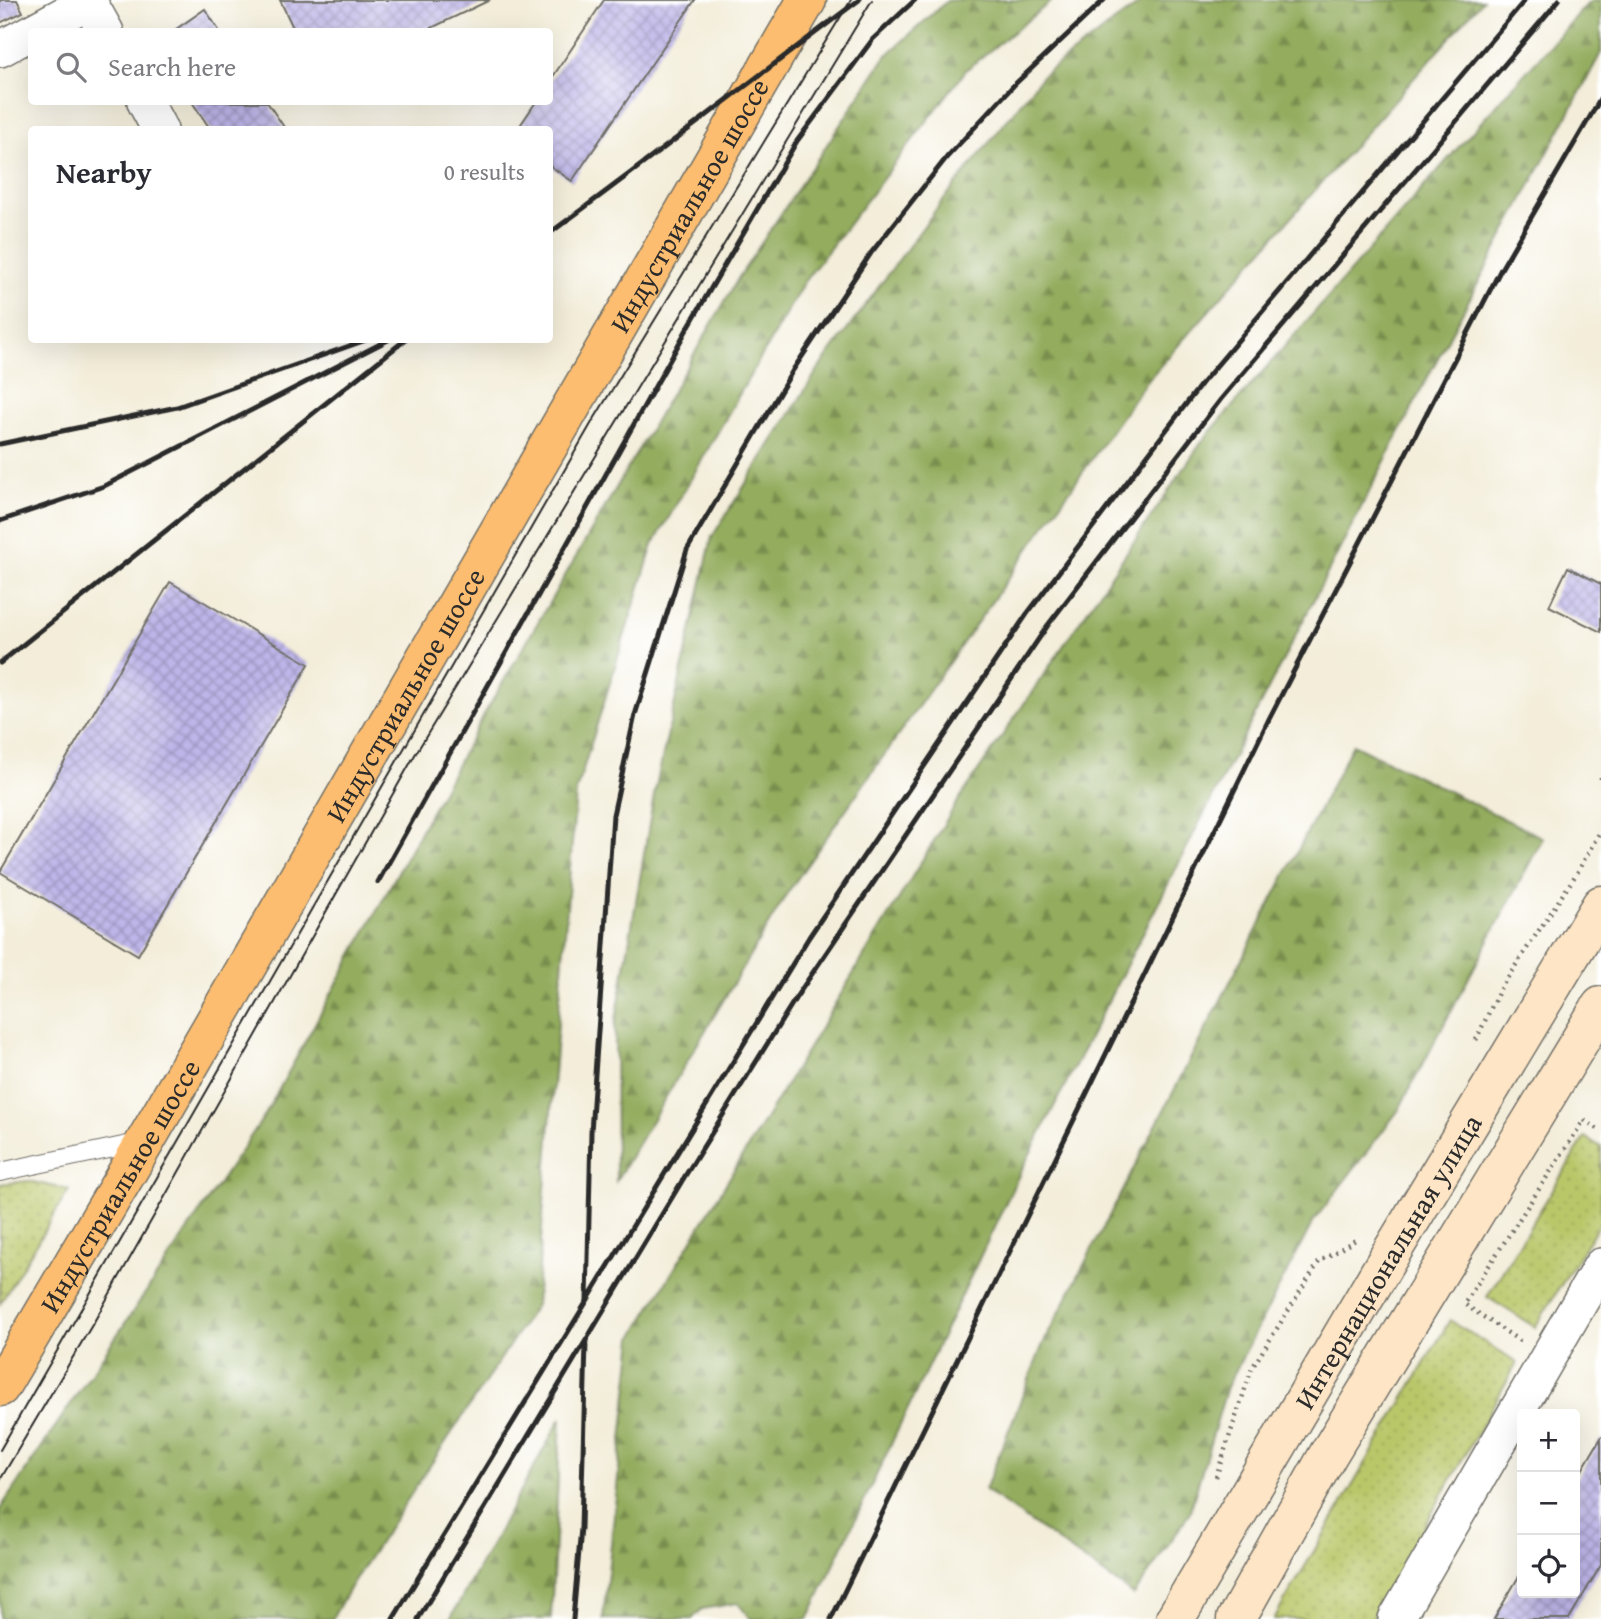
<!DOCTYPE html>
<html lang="en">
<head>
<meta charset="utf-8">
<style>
	:root { --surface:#fff; --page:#f7f7f7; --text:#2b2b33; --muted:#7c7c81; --line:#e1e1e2 }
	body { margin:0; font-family:"Gentium Book Plus",serif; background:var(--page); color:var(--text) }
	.controls { position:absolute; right:21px; bottom:21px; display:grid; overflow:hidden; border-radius:7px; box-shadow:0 7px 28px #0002 }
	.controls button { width:63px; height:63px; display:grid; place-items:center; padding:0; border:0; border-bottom:2px solid var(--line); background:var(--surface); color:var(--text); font:35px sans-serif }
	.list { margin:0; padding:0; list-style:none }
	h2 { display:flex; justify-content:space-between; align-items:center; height:91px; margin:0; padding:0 28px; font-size:30px }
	h2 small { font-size:23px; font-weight:400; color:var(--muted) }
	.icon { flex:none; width:38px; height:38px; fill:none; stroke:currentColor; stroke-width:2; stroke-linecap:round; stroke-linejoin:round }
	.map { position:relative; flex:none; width:1601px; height:1619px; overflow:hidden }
	.search { position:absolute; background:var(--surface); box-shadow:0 7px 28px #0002; left:28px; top:28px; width:525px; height:77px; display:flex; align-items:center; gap:18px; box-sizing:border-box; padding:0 24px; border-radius:7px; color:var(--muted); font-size:26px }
	.panel { position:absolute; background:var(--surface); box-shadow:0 7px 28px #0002; left:28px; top:126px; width:525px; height:217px; border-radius:7px }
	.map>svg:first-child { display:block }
	.grass { fill:url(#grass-dots); stroke:#72794a; stroke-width:2 }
	.forest { fill:url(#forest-firs); stroke:#5f6c44; stroke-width:2 }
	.building { fill:url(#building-cross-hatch) }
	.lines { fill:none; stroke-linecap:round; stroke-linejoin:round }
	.service-casing { stroke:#716f68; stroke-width:20 }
	.minor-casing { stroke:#716f68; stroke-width:38 }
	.secondary-casing { stroke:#716f68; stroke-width:41 }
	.primary-casing { stroke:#716f68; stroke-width:41 }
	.path { stroke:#716f68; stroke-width:4.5; stroke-dasharray:2 5; stroke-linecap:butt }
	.service { stroke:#fff; stroke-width:18 }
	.minor { stroke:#fff; stroke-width:35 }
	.secondary { stroke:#fee5c5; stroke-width:38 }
	.primary { stroke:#fcbd6f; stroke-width:38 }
	.tram { stroke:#2b2b2b; stroke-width:2 }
	.rail { stroke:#2b2b2b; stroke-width:5 }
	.labels { text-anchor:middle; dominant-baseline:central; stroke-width:5; stroke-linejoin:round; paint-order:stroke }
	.street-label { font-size:28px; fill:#2b2b2b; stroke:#fff }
</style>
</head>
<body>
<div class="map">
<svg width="1601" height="1619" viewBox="0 0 1601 1619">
	<defs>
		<pattern id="grass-dots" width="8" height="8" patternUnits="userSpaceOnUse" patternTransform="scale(1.75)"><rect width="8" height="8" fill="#bac769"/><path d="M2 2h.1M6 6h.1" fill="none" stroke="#a0ab5b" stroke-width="1.8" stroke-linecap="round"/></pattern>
		<pattern id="forest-firs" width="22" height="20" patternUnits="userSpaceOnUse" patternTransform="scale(1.75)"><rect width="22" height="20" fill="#93ac5d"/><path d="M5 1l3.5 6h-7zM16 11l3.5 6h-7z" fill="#788c4d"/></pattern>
		<pattern id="building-cross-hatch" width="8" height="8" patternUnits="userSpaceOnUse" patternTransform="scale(1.75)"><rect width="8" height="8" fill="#beb6e9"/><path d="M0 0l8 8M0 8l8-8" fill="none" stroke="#9b94bd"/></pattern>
	</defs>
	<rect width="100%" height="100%" fill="#fff"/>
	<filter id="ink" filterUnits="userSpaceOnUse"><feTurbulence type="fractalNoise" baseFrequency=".0143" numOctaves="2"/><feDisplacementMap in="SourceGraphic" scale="14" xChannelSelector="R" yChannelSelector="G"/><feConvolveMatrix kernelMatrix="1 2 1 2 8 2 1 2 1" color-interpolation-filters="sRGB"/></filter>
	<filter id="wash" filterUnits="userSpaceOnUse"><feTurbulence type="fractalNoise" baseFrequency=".00686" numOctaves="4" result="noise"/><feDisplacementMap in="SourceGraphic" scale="28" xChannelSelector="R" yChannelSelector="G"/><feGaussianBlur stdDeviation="1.57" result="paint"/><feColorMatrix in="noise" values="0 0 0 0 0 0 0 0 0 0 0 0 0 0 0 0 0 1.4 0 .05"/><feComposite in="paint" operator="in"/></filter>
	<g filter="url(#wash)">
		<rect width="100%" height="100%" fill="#f3edd9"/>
		<!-- grass -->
		<path class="grass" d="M1585 1137 1601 1147V1221L1535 1327 1487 1297Z
			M28 1181 69 1190 0 1304V1184Z
			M1450 1320 1517 1363 1372 1619H1274Z"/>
		<!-- forest -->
		<path class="forest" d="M948 0H1053L967 69 804 282 653 545 576 792 536 1305 350 1587 332 1619H0V1509L265 1115 485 713 739 277 886 56Z
			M1144 0H1483L1146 382 786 895 616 1181 615 1026 654 795 712 537 819 368 937 208 1043 75Z
			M1591 0H1601V53L1431 371 1018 1177 808 1619H750L738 1603 702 1609 692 1619H603L633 1337 958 801 1203 440 1456 150Z
			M1353 744 1543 838 1398 1111 1313 1222 1227 1387 1189 1514 1134 1595 985 1490 1043 1344Z
			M561 1418 551 1619H450Z"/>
		<g id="blocks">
			<!-- building -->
			<path class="building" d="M0 0H17L23 12 0 23Z
				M280 0H490L423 32H295Z
				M604 0H695L572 181 550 166V130H517L536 102H550V81Z
				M205 9 220 32H172Z
				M192 102H267L286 130H211Z
				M1568 567 1601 584V632L1549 606Z
				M170 582 309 664 138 955 0 872Z
				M1601 1438V1565L1569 1619H1494L1522 1571V1593H1575V1482Z"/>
		</g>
	</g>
	<g filter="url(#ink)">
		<use href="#blocks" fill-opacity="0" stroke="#716f68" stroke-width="2"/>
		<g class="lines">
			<defs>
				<path id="service" d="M0 1172 142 1142"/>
				<path id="minor" d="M88 0 106 32
					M32 32 89 1
					M0 49 32 32
					M145 102 160 130
					M1396 1619 1601 1266"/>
				<g id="secondary">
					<path id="s1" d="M1175 1619 1391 1253 1601 905"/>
					<path d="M1236 1619 1329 1453 1601 1006"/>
				</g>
				<g id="primary">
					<path id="s2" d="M0 1387 145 1142 807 0"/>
				</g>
			</defs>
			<!-- service casing -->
			<use href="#service" class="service-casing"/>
			<!-- minor casing -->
			<use href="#minor" class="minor-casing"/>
			<!-- secondary casing -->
			<use href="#secondary" class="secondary-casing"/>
			<!-- primary casing -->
			<use href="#primary" class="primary-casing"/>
			<!-- path -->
			<path class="path" d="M1601 777V779
				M1476 1040 1500 989 1577 873 1601 830
				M1520 1341 1464 1304 1584 1120 1601 1131
				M1216 1477 1252 1368 1319 1262 1357 1239"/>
			<!-- service -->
			<use href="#service" class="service"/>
			<!-- minor -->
			<use href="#minor" class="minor"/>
			<!-- secondary -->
			<use href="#secondary" class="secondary"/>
			<!-- primary -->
			<use href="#primary" class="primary"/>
			<!-- tram -->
			<path class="tram" d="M0 1450 591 424 851 0
				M0 1480 95 1320 416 753 872 0"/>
			<!-- rail -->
			<path class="rail" d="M550 233C654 157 756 77 859 0
				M0 444 177 407 366 340
				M0 521 104 486 388 340
				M0 663 405 340
				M378 882 686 331 797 141 873 39 915 0
				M587 1300 591 1132 613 815 635 715 687 550 793 370 871 253 947 157 1014 85 1104 0
				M393 1619 809 937 1027 614 1202 383 1525 0
				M418 1619 685 1176 797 996 1048 625 1221 399 1559 0
				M573 1619 581 1528 586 1342
				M831 1619 1268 721 1501 269 1601 98"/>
		</g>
	</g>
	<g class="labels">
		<!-- street labels -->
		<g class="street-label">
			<text stroke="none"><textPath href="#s2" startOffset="1368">Индустриальное шоссе</textPath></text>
			<text stroke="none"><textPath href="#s2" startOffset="802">Индустриальное шоссе</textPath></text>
			<text stroke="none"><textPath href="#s2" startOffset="234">Индустриальное шоссе</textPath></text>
			<text stroke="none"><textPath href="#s1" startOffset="416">Интернациональная улица</textPath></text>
		</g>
	</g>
</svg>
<div class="controls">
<button>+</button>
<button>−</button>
<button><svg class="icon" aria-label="locate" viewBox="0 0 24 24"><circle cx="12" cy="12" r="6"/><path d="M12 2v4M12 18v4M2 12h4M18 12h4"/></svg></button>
</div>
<div class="search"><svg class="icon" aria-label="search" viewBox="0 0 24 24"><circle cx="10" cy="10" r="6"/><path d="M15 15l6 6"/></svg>Search here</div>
<section class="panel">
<h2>Nearby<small>0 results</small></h2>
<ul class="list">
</ul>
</section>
</div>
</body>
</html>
